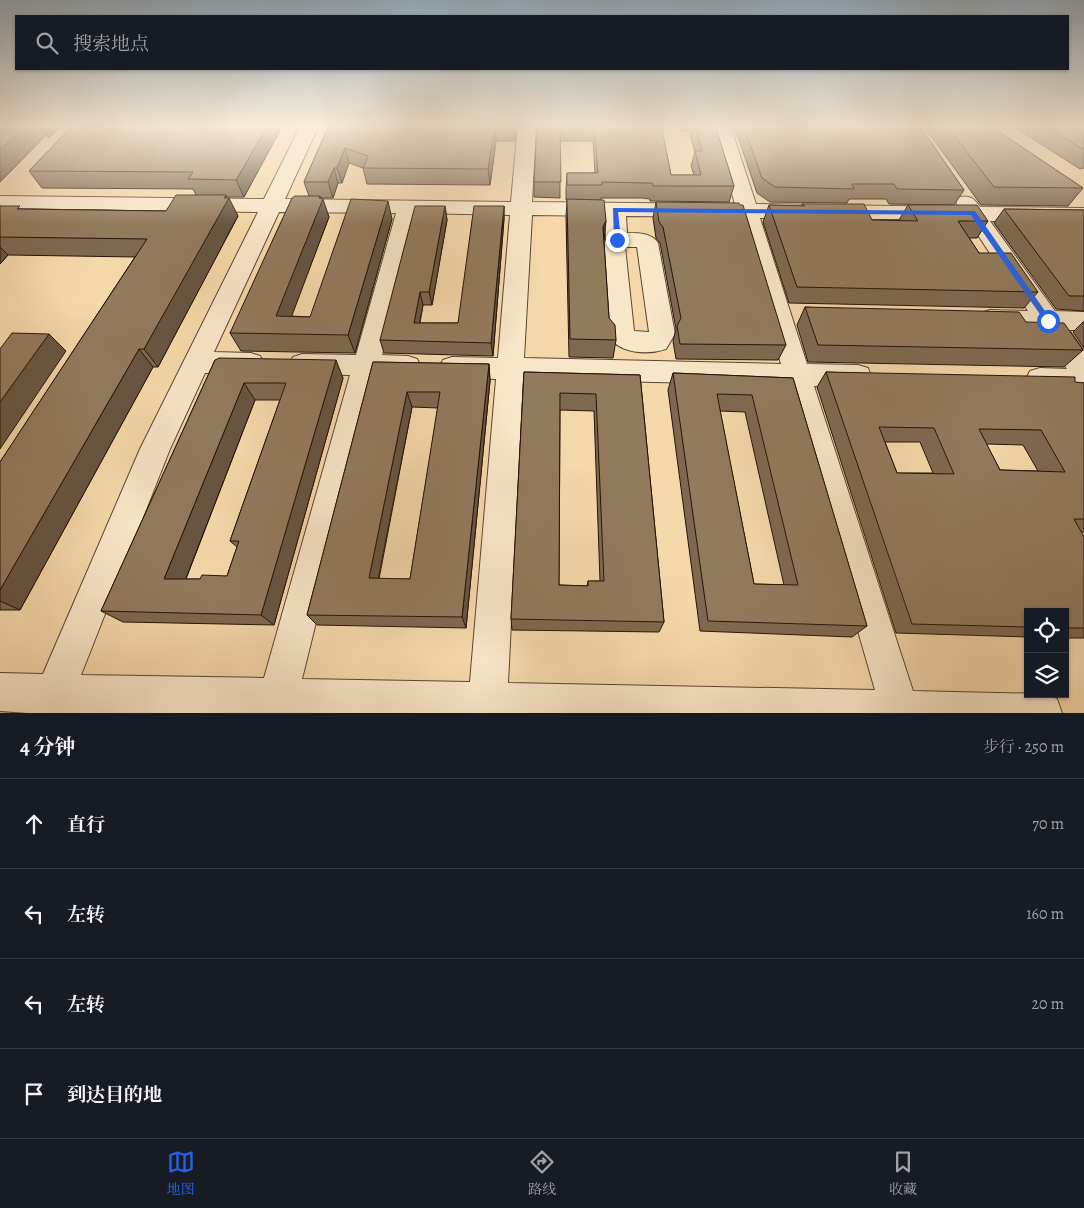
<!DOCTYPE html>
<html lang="zh">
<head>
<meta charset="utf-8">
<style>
	:root { --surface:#171b24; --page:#20242c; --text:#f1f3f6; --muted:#9ea1a6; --line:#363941; --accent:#2563eb }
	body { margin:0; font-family:Alegreya,"Noto Serif SC",serif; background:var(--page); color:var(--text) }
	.controls { position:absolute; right:15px; bottom:15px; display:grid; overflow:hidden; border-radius:0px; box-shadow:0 1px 4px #0004 }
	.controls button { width:45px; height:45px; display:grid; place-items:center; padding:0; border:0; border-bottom:1px solid var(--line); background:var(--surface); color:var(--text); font:25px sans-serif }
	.stop { position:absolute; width:15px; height:15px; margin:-11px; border:4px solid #2563eb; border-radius:50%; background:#fff }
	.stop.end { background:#2563eb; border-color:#fff; box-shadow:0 1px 5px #0008 }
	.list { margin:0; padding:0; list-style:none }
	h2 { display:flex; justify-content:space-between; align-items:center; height:65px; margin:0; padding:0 20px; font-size:21px }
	h2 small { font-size:16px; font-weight:400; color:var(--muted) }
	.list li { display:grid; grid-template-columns:32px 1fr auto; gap:15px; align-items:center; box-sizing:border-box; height:90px; padding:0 20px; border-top:1px solid var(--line) }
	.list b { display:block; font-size:19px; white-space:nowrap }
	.list em { font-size:16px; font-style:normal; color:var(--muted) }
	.icon { flex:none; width:28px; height:28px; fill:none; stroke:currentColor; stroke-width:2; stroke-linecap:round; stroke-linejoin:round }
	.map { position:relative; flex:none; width:1084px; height:713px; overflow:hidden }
	.search { position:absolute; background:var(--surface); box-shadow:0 1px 4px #0004; left:15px; right:15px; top:15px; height:55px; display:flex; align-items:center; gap:12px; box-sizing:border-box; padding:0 18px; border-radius:0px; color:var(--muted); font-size:19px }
	.sheet { height:425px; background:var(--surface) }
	nav { display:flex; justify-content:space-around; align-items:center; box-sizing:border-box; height:70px; border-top:1px solid var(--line); background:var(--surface); font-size:14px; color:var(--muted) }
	nav a { display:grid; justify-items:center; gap:2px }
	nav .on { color:var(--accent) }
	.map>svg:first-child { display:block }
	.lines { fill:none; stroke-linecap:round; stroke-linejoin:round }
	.minor-casing { stroke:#5a4531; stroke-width:2 }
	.minor { fill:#f8e6c8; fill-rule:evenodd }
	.wall { fill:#7e6950; stroke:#261409; fill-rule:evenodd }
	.shaded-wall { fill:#665541; stroke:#261409 }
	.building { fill:#927a5d; stroke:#261409; fill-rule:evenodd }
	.route { fill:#2563eb }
</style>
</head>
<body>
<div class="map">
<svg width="1084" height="713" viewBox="0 0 1084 713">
	<rect width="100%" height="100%" fill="#f5d8aa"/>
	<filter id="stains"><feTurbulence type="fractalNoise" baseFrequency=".004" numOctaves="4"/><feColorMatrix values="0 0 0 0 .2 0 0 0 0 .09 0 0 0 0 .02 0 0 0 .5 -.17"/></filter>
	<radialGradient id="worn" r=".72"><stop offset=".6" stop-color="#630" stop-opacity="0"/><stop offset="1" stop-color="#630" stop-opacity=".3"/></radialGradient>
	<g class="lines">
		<defs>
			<path id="minor" d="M301 125H319L285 199 511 202 518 125H536L532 202 735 204 712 125H730L756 204 959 207 956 202 959 197C970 195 974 198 980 207L1084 208V222L990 221 1055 311 1084 312V330H1069L1084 351V391L1040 390 1030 387 1026 379 1030 371 1040 368 1067 369 1041 329 990 328 981 325 978 319 981 313 990 310 1028 311 968 220 760 218 807 364 858 365 868 368 871 376 868 384 858 387 814 386 913 691 1045 694 1057 699 1062 713H27L0 711V673L43 674 140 449 258 212 0 208V196L264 199ZM279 212 396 213 356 355 302 354 293 357 289 364 293 371 302 374 350 375 264 678 81 675 170 449 205 373H251L260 370 264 363 260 356 251 353 214 352ZM417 213 510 215 498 358 452 357 443 360 439 367 443 374 452 377 496 379 470 682 302 679 377 376H408L417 373 421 366 417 359 408 356 382 355ZM532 215 605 216 606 240 603 245 609 336C619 354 648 355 666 349L675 334 658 243C652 233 639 233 627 233L626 216 739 217 781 364 524 358ZM625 247H637L649 332 634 331ZM523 379 787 385 875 690 508 683Z"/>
		</defs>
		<!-- minor casing -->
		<use href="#minor" class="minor-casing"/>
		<!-- minor -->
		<use href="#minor" class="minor"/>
	</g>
	<!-- wall -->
	<path class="wall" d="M0 125H61L49 138 46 135 0 182Z
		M73 125H283L244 197H226L238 216 158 367H153L20 610H0V462L135 257 8 255 0 264V206L22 209 166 211 196 195 193 189 42 188 29 171Z
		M329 125H517L515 141H496L490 185 367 184 363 168 349 163 342 183H338L333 198H321L329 217 291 316 310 317 392 219 355 353 241 351 230 333 309 196 304 182Z
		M537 125H661L671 175H694L691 166 695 152 689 131H683L681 125H715L734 186 729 202 650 201V199L642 198H601L609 318 616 340 613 358 569 357 566 217 567 200H566V189L567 173H595L593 141H560V198L534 197V182Z
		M734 125H919L964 190 954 205 889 204 886 199H849L847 203 770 202 757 193Z
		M923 125H989L1083 188 1068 206 981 205Z
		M1011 125H1084V168L1080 169Z
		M656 202 786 345 778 360 676 359 673 341 676 329 660 243 656 238 653 218Z
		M802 204 872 220H899L908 205 988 221 977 238H969L979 253 1038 292 1024 308 789 303 763 222 769 205 801 206Z
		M445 206 447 220 432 305H423L420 323H458L504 206V219L493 356 384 353 380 340Z
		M1004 209 1084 210V311L1056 309 994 223Z
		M805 307 1026 322 1083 350 1064 367 808 362 797 325Z
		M1084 321V348L1073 332Z
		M215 360 343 378 274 625 123 622 101 611ZM255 400H280L230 541 237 547 227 576 200 579H186Z
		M373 362 489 364 490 381 466 628 317 625 307 615ZM412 407 438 408 410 579H379Z
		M524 372 640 375 664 622 659 632 512 630 511 619ZM560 410 594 411 600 581H588L587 586 559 585Z
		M826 372 1084 383V532H1081L1084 537V638H1065V612H1028V637L896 633 817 387ZM885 442H920L933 473H897ZM986 444 1023 445 1038 471 1000 470Z
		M673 373 793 378 867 626 852 637 700 631 668 390ZM720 411 745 412 784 585 754 584Z"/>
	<!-- shaded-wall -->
	<path class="shaded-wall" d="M26 125H40L46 135 0 182V150Z
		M40 125H61L49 138Z
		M268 125H283L244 197 236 180Z
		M514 125H517L515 141Z
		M495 126 496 141 490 185 488 169Z
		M345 148 349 163 342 183 337 168Z
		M334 168 338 183 333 198 328 182Z
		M226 195 228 200 229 198 238 216 158 367 144 349Z
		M320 196 322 201 323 199 329 217 285 334 276 316Z
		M388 201 392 219 355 353 348 335Z
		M445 206 447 220 432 305 429 292Z
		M504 206V219L493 356 491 343Z
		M606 221 604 240 603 227Z
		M0 247 8 255 0 264Z
		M420 292 423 305 417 336 414 323Z
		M49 334 66 351 0 449V402Z
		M139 349 153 367 20 610 0 601V590Z
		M336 360 343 378 274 625 261 615Z
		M489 364 490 381 466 628 462 617Z
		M244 383 255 400 181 591 164 579Z
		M407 392 412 407 376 590 369 578Z"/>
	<!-- building -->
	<path class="building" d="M0 125H26L0 150Z
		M73 125H268L236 180 188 179 193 172 29 171Z
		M329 125H514L495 126 488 169 363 168 368 156 345 148 337 168H334L328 182H304Z
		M537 125H661L671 175H701L695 151H702L695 125H715L734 186H653L652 183H645L602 182V185H567V173H598L594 126H560L561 182H534Z
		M743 125H919L964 190 897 189 894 184H852L854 189 775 187 762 178Z
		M946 125H989L1083 188 994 187Z
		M1043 125H1084V150Z
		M176 195H226L224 198H229L144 349H139L0 590V462L147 239 0 237V206H20L17 209 166 211Z
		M295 196H320L319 198 323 199 276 316 310 317 351 199 388 201 348 335 230 333 292 198Z
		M567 199 604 200 606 221 603 227 609 318 615 325 616 340 570 339Z
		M656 202 739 203 740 205H743L786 345 680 344 677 326 681 318 663 227 659 222Z
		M802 204H864L872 220 918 221 908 205H977L988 221H958L979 253H1011L1038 292 797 287 769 205 805 206Z
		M415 206H445L429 292H420L414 323H458L474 206H504L491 343 380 340Z
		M1004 209 1084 210V296H1069Z
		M805 307 1019 312 1026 322 1064 323 1083 350 818 345Z
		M12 333 49 334 0 402V349Z
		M219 358 336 360 261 615 101 611 215 360ZM244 383H286L230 541H239L227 576 202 575 200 579H164Z
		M373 362 489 364 462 617 307 615ZM407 392H440L410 579 369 578Z
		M524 372 640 375 664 622 511 619ZM560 393 596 394 604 581H588V586L559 585Z
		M826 372 1075 377V382L1084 383V519H1074L1084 537V628H1065V612H1028V627L912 624ZM879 427 934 428 954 474 897 473ZM979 429 1041 430 1065 472 1000 470Z
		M673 373 793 378 867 626 708 621ZM717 394 752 395 798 585 754 584Z"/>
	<!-- sky -->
	<linearGradient id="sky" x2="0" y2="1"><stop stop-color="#91a8b9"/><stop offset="0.56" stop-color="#faedd9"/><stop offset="1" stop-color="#faedd9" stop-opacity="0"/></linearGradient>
	<rect width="1084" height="225" fill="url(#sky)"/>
	<!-- route -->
	<path class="route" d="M613 208 973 211H975L1052 321 1048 323H1046L971 215 618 212 621 240 617 243 614 240Z"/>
	<rect width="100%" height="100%" filter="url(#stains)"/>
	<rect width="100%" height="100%" fill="url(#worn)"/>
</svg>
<div class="controls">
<button><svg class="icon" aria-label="locate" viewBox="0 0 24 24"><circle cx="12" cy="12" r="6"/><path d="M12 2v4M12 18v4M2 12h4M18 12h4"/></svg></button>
<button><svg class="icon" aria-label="layers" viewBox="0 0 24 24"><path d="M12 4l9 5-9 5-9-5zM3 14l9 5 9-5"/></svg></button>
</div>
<div class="stop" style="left:1048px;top:321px"></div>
<div class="stop end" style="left:617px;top:240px"></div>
<div class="search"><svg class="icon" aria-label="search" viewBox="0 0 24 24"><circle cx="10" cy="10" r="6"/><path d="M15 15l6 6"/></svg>搜索地点</div>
</div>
<section class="sheet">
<h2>4 分钟<small>步行 · 250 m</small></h2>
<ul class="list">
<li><svg class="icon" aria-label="ahead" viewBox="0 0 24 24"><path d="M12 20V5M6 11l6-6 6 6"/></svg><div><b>直行</b></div><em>70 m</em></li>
<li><svg class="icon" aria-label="left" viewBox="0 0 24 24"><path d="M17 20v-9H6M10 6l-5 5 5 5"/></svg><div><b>左转</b></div><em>160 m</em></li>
<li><svg class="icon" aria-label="left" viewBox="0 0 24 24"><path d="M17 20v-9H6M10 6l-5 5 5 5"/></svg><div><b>左转</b></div><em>20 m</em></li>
<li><svg class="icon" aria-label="arrive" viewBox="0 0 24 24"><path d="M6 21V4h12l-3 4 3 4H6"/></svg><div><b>到达目的地</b></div></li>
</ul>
</section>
<nav>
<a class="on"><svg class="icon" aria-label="map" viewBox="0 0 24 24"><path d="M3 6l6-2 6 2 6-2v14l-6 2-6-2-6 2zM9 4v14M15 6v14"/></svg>地图</a>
<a><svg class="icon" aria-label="directions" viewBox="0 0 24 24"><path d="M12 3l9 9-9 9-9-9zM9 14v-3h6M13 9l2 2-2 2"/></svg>路线</a>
<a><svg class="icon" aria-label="saved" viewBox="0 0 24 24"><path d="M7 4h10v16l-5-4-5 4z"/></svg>收藏</a>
</nav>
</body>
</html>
